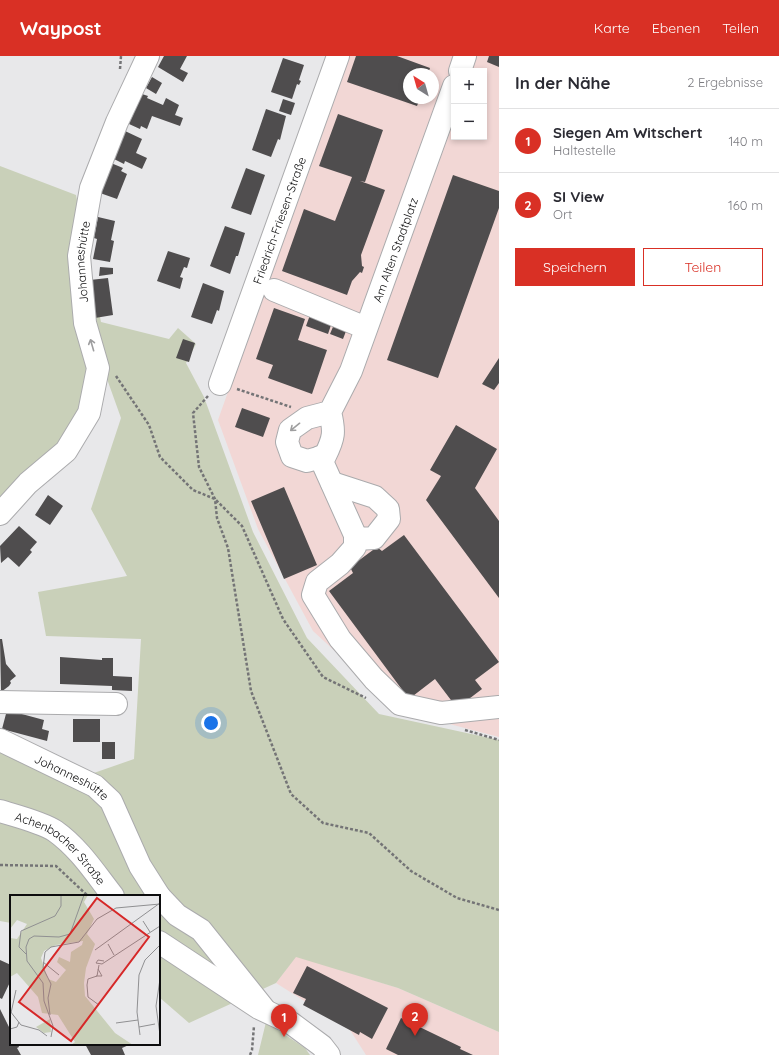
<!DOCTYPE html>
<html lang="de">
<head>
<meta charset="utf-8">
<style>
	:root { --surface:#fff; --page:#f2f2f3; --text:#2b2b33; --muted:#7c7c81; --line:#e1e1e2; --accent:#d93025 }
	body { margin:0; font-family:Quicksand,sans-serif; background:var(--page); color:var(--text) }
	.controls { position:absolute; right:12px; top:12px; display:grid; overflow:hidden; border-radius:0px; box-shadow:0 2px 6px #0003 }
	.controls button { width:36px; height:36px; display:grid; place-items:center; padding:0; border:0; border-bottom:1px solid var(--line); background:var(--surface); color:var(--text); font:20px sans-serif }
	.compass { position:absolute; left:403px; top:12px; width:36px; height:36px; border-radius:50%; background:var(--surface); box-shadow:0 2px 6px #0003; rotate:323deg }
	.you { position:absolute; left:211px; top:667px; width:14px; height:14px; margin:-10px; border:3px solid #fff; border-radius:50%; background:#1a73e8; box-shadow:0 0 0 6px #1a73e833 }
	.badge { display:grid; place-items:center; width:26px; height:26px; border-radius:50%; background:var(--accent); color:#fff; font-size:13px; font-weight:700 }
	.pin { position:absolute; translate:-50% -33px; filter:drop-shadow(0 1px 2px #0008) }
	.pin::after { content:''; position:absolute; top:21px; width:14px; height:12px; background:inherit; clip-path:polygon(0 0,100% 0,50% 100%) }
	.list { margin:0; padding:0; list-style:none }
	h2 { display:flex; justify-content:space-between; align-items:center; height:52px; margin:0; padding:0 16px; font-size:17px }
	h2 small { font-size:13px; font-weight:400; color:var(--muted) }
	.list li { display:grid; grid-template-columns:26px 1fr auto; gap:12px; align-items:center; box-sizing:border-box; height:64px; padding:0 16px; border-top:1px solid var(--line) }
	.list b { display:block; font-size:15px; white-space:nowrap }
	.list p { margin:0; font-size:13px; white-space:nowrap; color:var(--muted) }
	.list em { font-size:13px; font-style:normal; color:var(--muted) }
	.actions { display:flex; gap:8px; padding:12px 16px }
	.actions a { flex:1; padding:9px 0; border:1px solid var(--accent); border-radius:0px; text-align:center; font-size:14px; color:var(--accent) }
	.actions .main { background:var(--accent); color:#fff }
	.map { position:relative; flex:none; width:499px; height:999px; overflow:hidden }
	header { display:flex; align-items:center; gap:24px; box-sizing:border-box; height:56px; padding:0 20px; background:var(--accent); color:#fff }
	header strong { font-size:19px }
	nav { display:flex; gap:22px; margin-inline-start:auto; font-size:14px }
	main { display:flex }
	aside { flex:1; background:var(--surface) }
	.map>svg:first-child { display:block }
	.industrial { fill:#f2d7d5; fill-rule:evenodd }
	.green { fill:#c9d0b9 }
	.building { fill:#4f4d4e }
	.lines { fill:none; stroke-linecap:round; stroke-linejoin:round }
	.minor-casing { stroke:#ababad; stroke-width:24 }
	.major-casing { stroke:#ababad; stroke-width:24 }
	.path { stroke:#747476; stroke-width:2.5; stroke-dasharray:3 2; stroke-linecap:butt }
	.minor { stroke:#fff; stroke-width:22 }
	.major { stroke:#fff; stroke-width:22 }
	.oneway { stroke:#9e9e9f }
	.labels { text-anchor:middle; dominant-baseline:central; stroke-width:4; stroke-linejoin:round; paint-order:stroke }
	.street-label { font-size:12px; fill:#0d0d0e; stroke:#e8e8ea }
	.inset-road { fill:none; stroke:#909092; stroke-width:1 }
	.view { fill:#d62828; fill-opacity:0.15; stroke:#d62828; stroke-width:2 }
	.inset-edge { fill:none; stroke:#0d0d0e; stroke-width:2 }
</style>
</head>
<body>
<header>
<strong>Waypost</strong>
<nav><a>Karte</a><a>Ebenen</a><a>Teilen</a></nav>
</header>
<main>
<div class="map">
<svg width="499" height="999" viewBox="0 0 499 999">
	<rect width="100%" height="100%" fill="#e8e8ea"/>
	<!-- industrial -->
	<path class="industrial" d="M347 0H499V681L442 666 385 641 313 575 258 473 218 364ZM454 15H484V81H454ZM409 18H433V42H409Z
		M296 900 398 932 499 976V999H366L350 974 276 927Z"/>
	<!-- green -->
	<path class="green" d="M0 110 76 139 101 266 169 283 178 272 196 288 186 307 204 341 253 476 307 582 379 658 499 684V976L398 932 296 901 276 927 189 967 159 941V840H11V867L0 865V690L68 726 134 703 141 583 46 580 38 536 127 520 91 453 121 362 107 323 70 379 0 442Z
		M266 966 305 992 310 999H258Z"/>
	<!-- building -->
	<path class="building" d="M164 0H187L180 13 188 17 183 26 158 11Z
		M356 0H397L430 12 428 18H409V42H420L417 50 347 26Z
		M489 0H499V11L487 6Z
		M283 2 304 9 299 24 301 25 299 29 297 28 292 43 271 36Z
		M152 21 162 27 156 38 146 32Z
		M142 38 148 40 147 42 163 49 166 42 179 49 175 59 183 62 180 70 152 60 147 73 141 70 140 73 129 68Z
		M283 43 295 47 291 59 279 55Z
		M266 53 286 60 280 84 278 83 271 101 252 94Z
		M338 58 383 74 365 126 360 125 385 134 361 199 362 210 364 211 362 217 360 216 352 225 347 239 282 215 304 153 335 165 352 121 319 110Z
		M125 75 142 83 136 97 147 102 142 113 125 105 124 108 114 103Z
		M111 107 123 112 121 115 127 118 117 143 100 137Z
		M246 112 265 119 251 159 231 152Z
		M453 119 499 135V152L438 322 387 304Z
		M98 161 115 165 111 184 114 185 110 206 93 203 97 183 94 182Z
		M225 170 245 177 238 200H236L230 218 210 210Z
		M168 195 190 202 187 212 184 211 180 221 183 222 180 233 157 225Z
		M100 211 113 212V218L99 220Z
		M108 222 113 259 95 262 90 224Z
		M203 227 224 235 219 255 217 254 212 268 191 261Z
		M274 252 305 263 298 284 327 294 312 338 268 322 273 309 256 303Z
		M310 259 332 266 328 278 306 270Z
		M335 266 348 270 343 283 330 278Z
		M183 283 195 287 189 306 176 302Z
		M499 302V327L494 334 482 328Z
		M242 352 270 362 263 381 235 371Z
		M456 369 497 393 475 432 499 465V542L426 444 441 420 430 414Z
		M284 431 317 509 284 523 251 445Z
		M48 439 63 450 50 469 35 459Z
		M19 470 37 486 30 494 32 496 19 511 8 501 1 507 0 490Z
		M404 479 499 606 475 624 482 633 457 652 435 623 409 643 329 535 353 517 350 511 377 491 382 495Z
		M0 583H2L6 608 16 620 10 625 11 627 9 630 1 636Z
		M60 601 102 604V602H113V620L132 621V635L112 634V630L60 628Z
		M7 654 44 664 42 673 49 675 47 685 2 673Z
		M73 663H100V686H73Z
		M102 686H115V703H102Z
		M0 904 11 909V924L2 943 0 942Z
		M307 910 388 952 372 983 360 976 359 979 303 949 306 943 293 937Z
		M0 953 11 975V988H18L19 991 17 992 21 999H0Z
		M401 962 461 991 460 993 473 999H398L386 993Z
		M85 988H131L122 992 125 999H91Z"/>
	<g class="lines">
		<defs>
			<g id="minor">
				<path d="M460 15 465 0"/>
				<path d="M274 234 366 272"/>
				<path id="s1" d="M220 328 338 0"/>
				<path id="s2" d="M330 356 307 362 290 374 287 386 292 400 307 405 325 400C334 382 335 376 330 356L351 315 454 30"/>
				<path d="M320 401 355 479V491L340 508 317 526 313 539 340 583 374 623 400 648 441 657 499 651"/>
				<path d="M332 427 375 441 388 453 389 463 374 482 355 483"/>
				<path id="s3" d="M0 458 28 427 66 395 89 357 98 312 85 267 79 200 91 132 117 66 148 0"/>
				<path d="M0 646 116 648"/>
				<path id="s4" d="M0 684 95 730 111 745 140 810 159 840"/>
				<path d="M159 840 177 859 201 874 265 954"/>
			</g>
			<g id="major">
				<path id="s5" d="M0 755C16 760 41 766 55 775 79 792 95 817 113 840"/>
				<path d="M159 886 259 952 291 967 322 990 329 999"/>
			</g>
		</defs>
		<!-- minor casing -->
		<use href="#minor" class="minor-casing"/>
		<!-- major casing -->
		<use href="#major" class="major-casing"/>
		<!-- path -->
		<path class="path" d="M120 13 121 0
			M116 320 149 369 160 401 193 434 215 443 242 470 283 563 323 621 366 642
			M237 333 291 351
			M208 340 193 357 199 411 215 443 217 462 228 492 251 635 291 738 323 767 369 777 411 815 457 842 499 854
			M465 674 499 684
			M0 809 56 810 88 840
			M250 999 252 994 254 970"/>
		<!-- minor -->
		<use href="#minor" class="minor"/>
		<!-- major -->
		<use href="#major" class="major"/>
	</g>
	<!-- one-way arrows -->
	<defs><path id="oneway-shaft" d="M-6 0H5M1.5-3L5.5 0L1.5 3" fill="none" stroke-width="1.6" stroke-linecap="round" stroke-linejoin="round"/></defs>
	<g class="oneway">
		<use href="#oneway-shaft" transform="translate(92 289) rotate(-106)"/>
		<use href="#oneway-shaft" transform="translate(295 371) rotate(141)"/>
	</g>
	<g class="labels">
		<!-- street labels -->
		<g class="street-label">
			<text stroke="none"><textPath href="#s1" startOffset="174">Friedrich-Friesen-Straße</textPath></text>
			<text stroke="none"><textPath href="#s2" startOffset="327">Am Alten Stadtplatz</textPath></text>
			<text stroke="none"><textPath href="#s3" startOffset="290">Johanneshütte</textPath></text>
			<text stroke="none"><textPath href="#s4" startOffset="81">Johanneshütte</textPath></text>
			<text stroke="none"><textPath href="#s5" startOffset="73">Achenbacher Straße</textPath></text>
		</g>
	</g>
	<!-- overview -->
	<g transform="translate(10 839)">
		<rect width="150" height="150" fill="#e8e8ea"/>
		<path d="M0 0H78L74 7 84 24 77 39 85 49 76 73 74 88 75 101 105 138 123 150H61L65 147 48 120 32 118 28 102 7 78 0 82V43L7 44 17 29 7 25 0 34ZM73 46 72 50 61 57 60 67 49 62 47 67 56 75 46 87 38 84 31 63 34 56 46 50ZM40 124 41 137 34 138 26 132Z" fill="#c9d0b9" fill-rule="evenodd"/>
		<path class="inset-road" d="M133 26 140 37M98 49 104 60M85 55 150 8M16 59 9 52 11 36 45 21 51 11V0M94 66 88 65 86 68 92 69 150 31M33 67 49 80M86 81H92L88 74M150 84 146 111 150 140M89 110 78 102 77 90 78 84 87 81 89 70M0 116 11 130 29 135 37 141M1 118 6 95M40 120 38 103 41 89 33 73 35 57 41 52 69 47 87 24 106 13 150 9M106 128 128 125M129 132 145 129M0 134 7 132 9 127M130 140 127 117 129 80 135 65 150 50M41 142 43 131 34 106 33 88 17 66 16 52 19 44 24 41 49 42 60 39 74 0"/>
		<path class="view" d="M87 3 139 42 61 146 9 107Z"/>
		<rect width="150" height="150" class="inset-edge"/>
	</g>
</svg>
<div class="controls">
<button>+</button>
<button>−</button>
</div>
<svg class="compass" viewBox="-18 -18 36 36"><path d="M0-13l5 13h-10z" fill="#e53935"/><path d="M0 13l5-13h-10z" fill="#7c7c81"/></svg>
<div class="you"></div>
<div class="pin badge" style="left:284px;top:981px">1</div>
<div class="pin badge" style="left:415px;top:980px">2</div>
</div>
<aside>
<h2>In der Nähe<small>2 Ergebnisse</small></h2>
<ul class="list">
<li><span class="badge">1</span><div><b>Siegen Am Witschert</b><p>Haltestelle</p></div><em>140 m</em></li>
<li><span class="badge">2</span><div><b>SI View</b><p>Ort</p></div><em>160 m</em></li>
</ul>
<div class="actions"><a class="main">Speichern</a><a>Teilen</a></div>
</aside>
</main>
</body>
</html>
